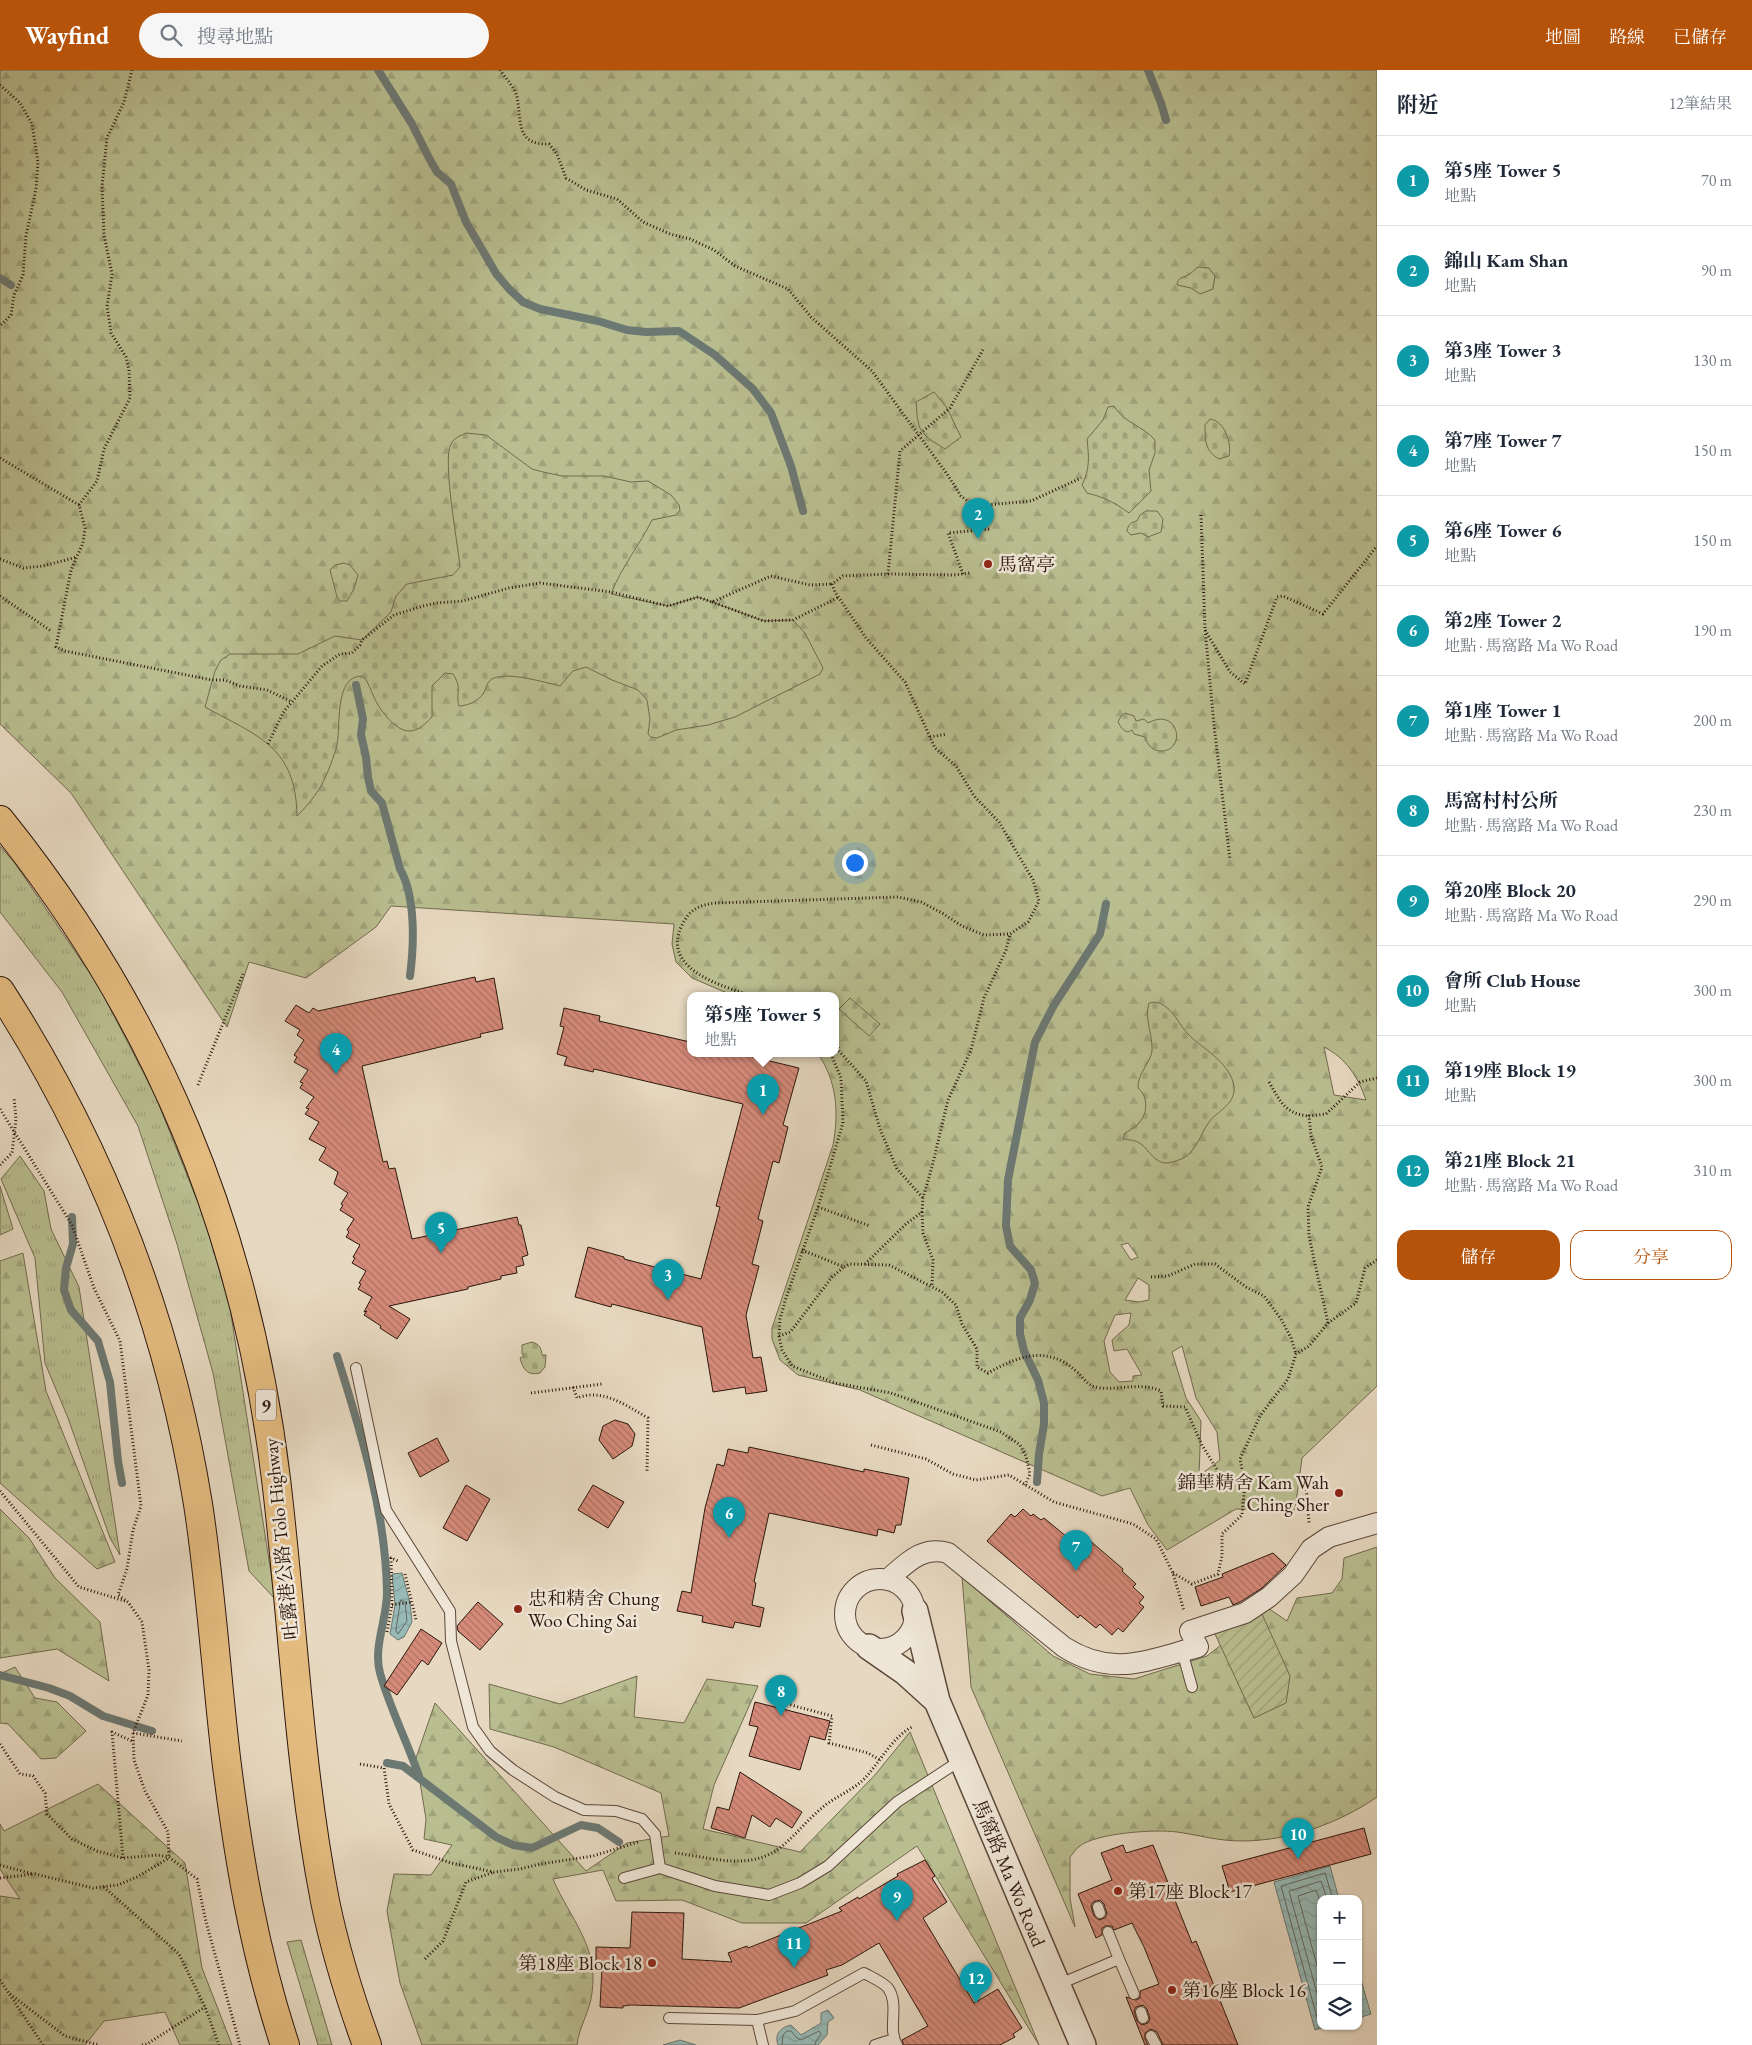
<!DOCTYPE html>
<html lang="zh-TW">
<head>
<meta charset="utf-8">
<style>
	:root { --surface:#fff; --page:#f6f6f7; --text:#1f2937; --muted:#747a83; --line:#e0e1e3; --accent:#b45309 }
	body { margin:0; font-family:"EB Garamond","Noto Serif TC",serif; background:var(--page); color:var(--text) }
	.controls { position:absolute; right:15px; bottom:15px; display:grid; overflow:hidden; border-radius:10px; box-shadow:0 1px 4px #0004 }
	.controls button { width:45px; height:45px; display:grid; place-items:center; padding:0; border:0; border-bottom:1px solid var(--line); background:var(--surface); color:var(--text); font:25px sans-serif }
	.you { position:absolute; left:854px; top:792px; width:18px; height:18px; margin:-12px; border:4px solid #fff; border-radius:50%; background:#1a73e8; box-shadow:0 0 0 8px #1a73e833 }
	.badge { display:grid; place-items:center; width:32px; height:32px; border-radius:50%; background:var(--accent); color:#fff; font-size:16px; font-weight:700 }
	.pin { position:absolute; translate:-50% -41px; filter:drop-shadow(0 1px 2px #0008) }
	.pin::after { content:''; position:absolute; top:26px; width:18px; height:15px; background:inherit; clip-path:polygon(0 0,100% 0,50% 100%) }
	.popup { position:absolute; left:687px; top:922px; width:152px; height:65px; box-sizing:border-box; display:grid; place-content:center; border-radius:10px; background:var(--surface); filter:drop-shadow(0 1px 4px #0005); font-size:16px; white-space:nowrap; color:var(--muted) }
	.popup b { font-size:19px; color:var(--text) }
	.popup::after { content:''; position:absolute; left:50%; top:100%; margin-left:-10px; border:10px solid transparent; border-top-color:var(--surface) }
	.list { margin:0; padding:0; list-style:none }
	h2 { display:flex; justify-content:space-between; align-items:center; height:65px; margin:0; padding:0 20px; font-size:21px }
	h2 small { font-size:16px; font-weight:400; color:var(--muted) }
	.list li { display:grid; grid-template-columns:32px 1fr auto; gap:15px; align-items:center; box-sizing:border-box; height:90px; padding:0 20px; border-top:1px solid var(--line) }
	.list b { display:block; font-size:19px; white-space:nowrap }
	.list p { margin:0; font-size:16px; white-space:nowrap; color:var(--muted) }
	.list em { font-size:16px; font-style:normal; color:var(--muted) }
	.actions { display:flex; gap:10px; padding:15px 20px }
	.actions a { flex:1; padding:11px 0; border:1px solid var(--accent); border-radius:15px; text-align:center; font-size:18px; color:var(--accent) }
	.actions .main { background:var(--accent); color:#fff }
	.icon { flex:none; width:28px; height:28px; fill:none; stroke:currentColor; stroke-width:2; stroke-linecap:round; stroke-linejoin:round }
	.map { position:relative; flex:none; width:1377px; height:1975px; overflow:hidden }
	header { display:flex; align-items:center; gap:30px; box-sizing:border-box; height:70px; padding:0 25px; background:var(--accent); color:#fff }
	header strong { font-size:24px }
	nav { display:flex; gap:28px; margin-inline-start:auto; font-size:18px }
	.search { width:350px; height:45px; background:var(--page); display:flex; align-items:center; gap:12px; box-sizing:border-box; padding:0 18px; border-radius:28px; color:var(--muted); font-size:19px }
	main { display:flex }
	aside { flex:1; background:var(--surface) }
	.map>svg:first-child { display:block }
	.grass { fill:url(#grass-tufts); stroke:#726a4e }
	.forest { fill:url(#forest-firs); stroke:#726a4e; fill-rule:evenodd }
	.cemetery { fill:url(#cemetery-stones); stroke:#726a4e }
	.garden { fill:url(#garden-furrows); stroke:#726a4e }
	.water { fill:url(#water-waves); stroke:#6c7872 }
	.lines { fill:none; stroke-linecap:round; stroke-linejoin:round }
	.shore { stroke:#626861; stroke-width:1 }
	.stream { stroke:#6c7872; stroke-width:8 }
	.building { fill:url(#building-back-hatch); stroke:#2c160c; fill-rule:evenodd }
	.service-casing { stroke:#5b4739; stroke-width:12 }
	.minor-casing { stroke:#5b4739; stroke-width:22 }
	.tertiary-casing { stroke:#5b4739; stroke-width:28 }
	.motorway-casing { stroke:#2c160c; stroke-width:30 }
	.path { stroke:#2c160c; stroke-width:3; stroke-dasharray:1 2.5; stroke-linecap:butt }
	.service { stroke:#efe6d7; stroke-width:10 }
	.minor { stroke:#efe6d7; stroke-width:20 }
	.tertiary { stroke:#efe6d7; stroke-width:25 }
	.motorway { stroke:#e4bc80; stroke-width:28 }
	.poi-dot { fill:#8f2418; stroke:#efe6d7; stroke-width:2 }
	.labels { text-anchor:middle; dominant-baseline:central; stroke-width:5; stroke-linejoin:round; paint-order:stroke }
	.shield { fill:#efe6d7; stroke:#665449; stroke-width:1 }
	.shield-label { font-size:18px; font-weight:bold; fill:#2c160c }
	.poi-label { font-size:19px; fill:#2c160c; stroke:#efe6d7; text-anchor:start }
	.street-label { font-size:19px; fill:#2c160c; stroke:#efe6d7 }
</style>
</head>
<body>
<header>
<strong>Wayfind</strong>
<div class="search"><svg class="icon" aria-label="search" viewBox="0 0 24 24"><circle cx="10" cy="10" r="6"/><path d="M15 15l6 6"/></svg>搜尋地點</div>
<nav><a>地圖</a><a>路線</a><a>已儲存</a></nav>
</header>
<main>
<div class="map">
<svg width="1377" height="1975" viewBox="0 0 1377 1975">
	<defs>
		<pattern id="grass-tufts" width="24" height="20" patternUnits="userSpaceOnUse" patternTransform="scale(1.25)"><rect width="24" height="20" fill="#b9be90"/><path d="M3 7l-1-3M5 7V3M7 7l1-3M15 17l-1-3M17 17v-4M19 17l1-3" fill="none" stroke="#9fa37b"/></pattern>
		<pattern id="forest-firs" width="22" height="20" patternUnits="userSpaceOnUse" patternTransform="scale(1.25)"><rect width="22" height="20" fill="#b9be90"/><path d="M5 1l3.5 6h-7zM16 11l3.5 6h-7z" fill="#9fa37b"/></pattern>
		<pattern id="cemetery-stones" width="16" height="16" patternUnits="userSpaceOnUse" patternTransform="scale(1.25)"><rect width="16" height="16" fill="#b9be90"/><path d="M2 7V4a2 2 0 0 1 4 0v3zM10 15v-3a2 2 0 0 1 4 0v3z" fill="#9fa37b"/></pattern>
		<pattern id="garden-furrows" width="10" height="10" patternUnits="userSpaceOnUse" patternTransform="scale(1.25)"><rect width="10" height="10" fill="#b9be90"/><path d="M-1 1l2-2M0 10L10 0M9 11l2-2" fill="none" stroke="#9fa37b"/></pattern>
		<pattern id="water-waves" width="16" height="10" patternUnits="userSpaceOnUse" patternTransform="scale(1.25)"><rect width="16" height="10" fill="#97bab6"/><path d="M0 5q4-4 8 0t8 0" fill="none" stroke="#829f9b"/></pattern>
		<pattern id="building-back-hatch" width="6" height="6" patternUnits="userSpaceOnUse" patternTransform="scale(1.25)"><rect width="6" height="6" fill="#d68b7a"/><path d="M-1 5l2 2M0 0l6 6M5-1l2 2" fill="none" stroke="#ae7162"/></pattern>
	</defs>
	<rect width="100%" height="100%" fill="#e7d9c1"/>
	<filter id="stains"><feTurbulence type="fractalNoise" baseFrequency=".004" numOctaves="4"/><feColorMatrix values="0 0 0 0 .2 0 0 0 0 .09 0 0 0 0 .02 0 0 0 .5 -.17"/></filter>
	<radialGradient id="worn" r=".72"><stop offset=".6" stop-color="#630" stop-opacity="0"/><stop offset="1" stop-color="#630" stop-opacity=".3"/></radialGradient>
	<!-- grass -->
	<path class="grass" d="M0 776 14 792 98 915 155 1025 205 1150 230 1238 275 1529 249 1501 213 1303 177 1174 138 1056 62 922 0 842Z
		M20 1086 44 1121 51 1159 79 1217 120 1485 110 1468 68 1348 45 1293 35 1188 1 1109Z
		M0 1116 13 1159 0 1165Z
		M301 1870 332 1975H318L287 1872Z"/>
	<!-- forest -->
	<path class="forest" d="M0 0H1377V1316L1302 1388 1295 1440 1236 1439 1167 1480 1148 1455 1130 1418 1102 1426 860 1320 798 1305 780 1290 772 1269V1258L833 1075C839 1043 837 1011 818 984H836V926H734L692 908 676 892 672 874 674 854 391 836 376 857 306 908 249 892 227 957 71 723 0 654ZM1324 977C1346 988 1358 1007 1366 1030L1334 1025ZM1128 1173 1138 1187 1131 1190 1121 1175ZM1138 1208 1149 1215V1230L1139 1232 1125 1230ZM1131 1243 1129 1255 1112 1270 1114 1281 1127 1279 1142 1305 1133 1306V1311L1119 1312 1110 1302 1104 1271 1115 1245ZM1182 1276 1196 1328 1217 1362 1220 1390 1199 1406 1201 1351 1186 1328 1172 1282Z
		M23 1183 46 1321 115 1492 97 1499 0 1413V1191Z
		M0 1439 29 1468 55 1508 100 1552 109 1611 57 1579 0 1588Z
		M1377 1477V1727C1338 1754 1289 1771 1241 1771 1218 1771 1199 1765 1177 1762 1156 1759 1096 1763 1080 1776 1076 1778 1073 1784 1070 1787V1828L1075 1857 971 1617 962 1507 1053 1586 1090 1604 1134 1609 1207 1586 1268 1538 1287 1551 1297 1528 1332 1523 1342 1509 1344 1488Z
		M15 1597 35 1628 57 1632 86 1661 56 1688 41 1689 8 1654 0 1653V1604Z
		M637 1606 634 1647 684 1653 707 1609 758 1616 714 1715 703 1759 800 1782 874 1706 910 1662 1039 1975 917 1776 806 1853H742L682 1830 616 1831 603 1800 553 1809C570 1849 599 1876 592 1923 590 1941 579 1957 577 1975H422L400 1913 387 1841 394 1804 431 1805 452 1775 424 1769 426 1749 416 1688 435 1633 586 1801 627 1773 669 1766 661 1723 554 1677 490 1659 489 1614 560 1634Z
		M98 1714 185 1793 202 1898 232 1975H180L165 1942 104 1951 85 1975H0V1826L20 1829 0 1799V1754L4 1761Z"/>
	<!-- cemetery -->
	<path class="cemetery" d="M1198 197 1209 198 1215 206 1213 219 1200 224 1191 218 1177 215C1178 207 1182 208 1188 205 1191 204 1194 200 1198 197Z
		M934 322 947 338 961 367 945 379C919 363 918 362 916 332Z
		M1114 336C1124 353 1143 356 1155 370V383L1149 400 1151 421 1129 443C1115 433 1104 427 1087 423L1082 415C1090 399 1089 387 1087 369L1103 350 1108 337Z
		M1210 349C1225 351 1232 374 1229 386L1219 389C1205 381 1205 371 1205 355Z
		M466 363 486 365 532 399 543 402 562 406H604L631 412 648 411 671 425 679 435 680 440 676 445 652 450C639 476 622 496 611 524L668 536 698 527 764 551 793 550 805 563 823 598 820 604 735 647 708 655 676 660 657 668 651 667 648 664 650 649 647 630 638 620 612 610 586 597 573 601 560 616C543 612 510 602 494 608 486 611 487 618 483 624 478 631 467 636 459 636 455 623 463 619 453 604L445 603 432 616V647C426 653 419 661 409 661 395 661 379 639 374 627 370 619 369 613 363 606 332 605 342 661 336 679 326 709 320 723 297 746 296 676 257 666 205 637L215 601 221 590 230 584H298L335 566 362 570 391 542 396 526 407 514 453 505 460 497C458 474 442 390 451 374 454 368 460 366 466 363Z
		M1146 441H1157L1163 449 1161 462 1148 467 1141 463 1131 465 1127 461C1128 455 1131 452 1137 451L1140 445Z
		M344 493 350 495 358 505 354 519 347 531H340L337 527 330 500 335 495Z
		M1125 643 1134 646 1136 651 1144 649 1148 653C1179 636 1187 681 1161 681 1152 681 1148 675 1145 667L1134 664 1132 660 1128 662C1122 660 1121 657 1118 652L1121 646Z
		M850 928 880 954 869 966 839 939Z
		M1155 932C1174 936 1178 956 1192 968 1207 981 1230 994 1234 1016 1236 1036 1215 1041 1207 1055 1201 1065 1197 1076 1189 1084 1186 1088 1174 1092 1168 1093 1155 1094 1150 1081 1141 1074 1136 1070 1129 1070 1123 1069L1124 1064C1128 1061 1134 1058 1137 1055 1148 1045 1149 1027 1138 1018 1137 1004 1150 994 1152 981 1153 965 1144 949 1149 933Z
		M532 1272C539 1274 541 1277 542 1285H546L545 1297 540 1303C528 1306 523 1300 520 1288L524 1286 522 1284V1275Z"/>
	<!-- garden -->
	<path class="garden" d="M1262 1544 1290 1606 1286 1633 1254 1648 1215 1564Z"/>
	<!-- water -->
	<path class="water" d="M402 1503 410 1533 412 1552 404 1567 398 1570 390 1564 395 1535 392 1504Z
		M1330 1796 1339 1829H1321V1956H1327L1315 1960 1274 1812Z
		M1358 1900 1371 1944 1358 1948Z
		M828 1940 834 1948 828 1952 827 1965 818 1975H778C774 1964 781 1957 791 1955L801 1965 821 1953V1943Z
		M680 1970 696 1975H663Z"/>
	<g class="lines">
		<!-- shore -->
		<path class="shore" d="M401 1530 405 1532 407 1551 398 1564 396 1561Z
			M1321 1834 1316 1820 1298 1826 1321 1910
			M1321 1938 1289 1821 1321 1811 1327 1829
			M1321 1953 1318 1951 1281 1816 1325 1803 1333 1829
			M782 1975 783 1965 787 1961H791L797 1968 801 1970 819 1961 821 1964 816 1971 815 1975"/>
		<!-- stream -->
		<path class="stream" d="M378 0 412 54 429 88 437 102 451 114 466 152 497 205 510 220 523 232 540 239 598 251 627 260 646 262 679 261 715 285 753 319 771 343 791 396 803 441
			M1148 0 1161 33 1166 50
			M0 208 11 215
			M356 615 363 649 361 665 366 687 368 707 371 721 382 733 400 799C416 827 414 875 410 906
			M72 1147 73 1174 66 1198 64 1220 71 1240 98 1271 110 1312 118 1391 122 1413
			M337 1286C361 1362 386 1443 387 1523 387 1549 373 1577 380 1603 390 1639 408 1673 420 1709
			M1037 1412 1039 1384 1044 1354V1333L1038 1310 1024 1281 1020 1264V1248L1030 1230 1035 1213 1031 1200 1010 1176 1006 1156 1008 1110 1035 972 1054 935 1100 864 1106 834
			M0 1605 49 1618 70 1626 103 1646 152 1661
			M387 1693 403 1696 496 1767 513 1775 532 1778 581 1755 598 1758 619 1772"/>
	</g>
	<!-- building -->
	<path class="building" d="M475 907 476 912 494 908 503 959 480 964 481 967 362 996 383 1092 387 1091 389 1099 395 1098 412 1169 517 1147 519 1155H521L528 1185 522 1187 524 1195 516 1197 517 1203 501 1206V1209L468 1217V1219L389 1236 410 1249 397 1269 380 1258 381 1256 364 1245 367 1241 364 1242 372 1227 358 1219 361 1214 359 1213 366 1201 352 1193 355 1188 353 1187 360 1175 346 1167 349 1162 347 1160 354 1149 340 1140 343 1135 341 1134 348 1123 334 1114 338 1102 319 1090 326 1078 309 1069 319 1052 305 1044 309 1039 306 1038 314 1027 300 1018 303 1013 300 1012 308 1000 294 992 297 987 294 985 304 970 297 965 300 960 285 951 296 935 309 943 313 938 318 941Z
		M564 938 600 946 599 951 690 972V984H740L799 998 783 1055 788 1057 779 1093 773 1091 758 1149 763 1151 752 1194 759 1196 746 1245 753 1288 761 1287 767 1321 746 1324 745 1317 713 1322 702 1257 612 1234 611 1237 575 1227 588 1177 624 1187V1189L701 1209 720 1137 716 1136 743 1034 594 999 593 1002 564 995 567 987 557 984 564 957 560 956Z
		M615 1350 628 1354 635 1364 632 1376 613 1389 599 1370 603 1356Z
		M437 1368 449 1391 420 1407 408 1383Z
		M749 1377 864 1402V1399L909 1408 901 1455H896L894 1463 878 1459 877 1466 769 1443 754 1512 756 1513 752 1535 764 1538 760 1557 735 1552 733 1558 702 1552 703 1546 677 1541 682 1521 691 1523 705 1438 717 1394 724 1396 728 1379 748 1383Z
		M466 1415 490 1429 467 1471 443 1458Z
		M593 1415 624 1432 608 1458 578 1440Z
		M1023 1439 1031 1446 1033 1444 1041 1450 1044 1448 1073 1472 1081 1463 1123 1499 1122 1501 1136 1514 1133 1517 1144 1527 1139 1533 1144 1537 1123 1562 1118 1558 1112 1565 1100 1554 1096 1558 1080 1545 1078 1548 987 1471 1011 1444 1015 1447Z
		M1273 1483 1286 1495 1262 1518 1240 1532 1233 1535 1229 1527 1201 1536 1195 1517 1223 1507 1222 1504Z
		M478 1532 503 1554 480 1580 458 1561 457 1556Z
		M421 1559 442 1573 428 1595 422 1590 397 1625 384 1616Z
		M755 1632 830 1651 825 1670 810 1666 800 1700 749 1686 758 1657 749 1655Z
		M740 1702 802 1742 792 1758 776 1748 770 1757 752 1745 745 1768 711 1758 717 1737 729 1740Z
		M1364 1758 1371 1784 1230 1822 1222 1796Z
		M1123 1775 1126 1783 1153 1775 1192 1873 1196 1871 1238 1975H1163L1157 1962 1151 1959 1145 1963V1969L1148 1975H1145L1126 1927 1136 1930 1140 1928V1921L1159 1914 1144 1877 1132 1853 1114 1860 1112 1856H1106L1102 1858V1865L1096 1868 1078 1824 1112 1810 1101 1783ZM1100 1830 1104 1834 1107 1844 1105 1848 1099 1850 1094 1846 1091 1836 1093 1832ZM1143 1935 1147 1939 1150 1949 1148 1953 1142 1955 1137 1951 1134 1941 1136 1937Z
		M925 1790 935 1806 932 1808 947 1832 923 1848 974 1933 998 1919 1022 1958 1013 1964 1015 1967 1000 1975H904L902 1970 928 1956 879 1873 842 1895 826 1900 828 1905 739 1938 631 1935 623 1936V1938L600 1937 602 1896H596V1877L630 1878 632 1842 684 1843 682 1889 732 1892 728 1883 747 1876 748 1878 842 1841 839 1838 858 1827 859 1829 898 1806 897 1804Z"/>
	<g class="lines">
		<defs>
			<path id="service" d="M356 1298 386 1440 450 1541 451 1571 473 1657 490 1681 513 1700 555 1727 584 1740 616 1741 642 1749 655 1764 660 1798 715 1816 769 1825 800 1813 828 1796 897 1732 961 1690
				M1182 1581 1192 1617
				M624 1808 660 1798
				M1098 1837 1100 1843
				M1108 1862 1119 1889
				M1057 1915 1119 1889 1134 1924
				M1141 1942 1143 1948
				M669 1948 757 1950
				M1151 1966 1156 1975
				M763 1975 757 1950 795 1941 864 1903C871 1907 883 1912 888 1918 900 1935 887 1958 897 1975
				M875 1975 894 1969"/>
			<path id="minor" d="M845 1544a35 35 0 1 1 70 0a35 35 0 1 1-70 0Z
				M887 1510C906 1494 922 1475 948 1483L1064 1577C1113 1608 1147 1590 1198 1577L1190 1561 1245 1543 1269 1527 1293 1505 1311 1479 1329 1467 1377 1453"/>
			<path id="tertiary" d="M915 1541 937 1631 1083 1975
				M869 1577 905 1602 937 1631"/>
			<path id="motorway" d="M0 750C157 945 246 1161 276 1409 293 1550 298 1692 325 1831 335 1880 350 1928 367 1975
				M0 921C102 1079 168 1248 198 1434 211 1518 216 1603 226 1688 238 1785 254 1882 285 1975"/>
		</defs>
		<!-- service casing -->
		<use href="#service" class="service-casing"/>
		<!-- minor casing -->
		<use href="#minor" class="minor-casing"/>
		<!-- tertiary casing -->
		<use href="#tertiary" class="tertiary-casing"/>
		<!-- motorway casing -->
		<use href="#motorway" class="motorway-casing"/>
		<!-- path -->
		<path class="path" d="M500 0C505 7 515 18 517 27 522 51 515 75 549 74L557 84 566 108 586 120 617 129 643 152 670 164 690 169 714 180 735 196 788 219 811 247 872 301 947 404 961 426 974 436 978 461
			M0 15 20 33 32 54 38 92 36 119 26 166 23 205 14 225 11 245 0 256
			M0 388 79 435 85 458 83 473 71 500 56 577 65 581 212 610H225L240 616 267 620 292 632 322 596 340 584 352 583 360 575 362 570 394 545 423 536 436 533 463 531 509 518 540 513 611 522 668 536 698 527 712 532 771 506 810 515 832 514
			M79 435 97 411 104 379 130 328 129 300 126 287 111 263 110 255 107 237 112 204 104 165 102 116 107 68 124 32 132 0
			M974 436 1031 431 1081 408
			M1201 445 1205 559 1214 655 1230 790
			M0 489 23 498 43 496 77 487
			M888 504 900 381 950 338 984 278
			M963 504 948 463 991 459
			M0 526 51 561
			M712 532 764 551 793 550 839 527
			M1205 560 1230 602 1245 614 1277 527 1283 526 1323 544 1377 476
			M930 667 947 664
			M268 674 284 641 292 632
			M752 926C722 916 660 899 682 855 689 840 699 835 715 833L898 827 921 832 942 843 962 856 984 865 1010 864 1028 852 1039 831 1033 810 999 752 974 726 956 696 935 678 905 612 866 568 835 522 832 514 843 506 888 504 954 505 970 503
			M769 926H782
			M836 967 839 981 866 1011 880 1059 897 1099 923 1128
			M831 984 841 1008 843 1053 818 1137 785 1231 780 1249 779 1266 782 1280 792 1296 835 1313 891 1323 1001 1362 1020 1375 1026 1386 1030 1404 1025 1415
			M1269 1012C1280 1031 1285 1044 1309 1046
			M198 1015 243 904
			M0 1039 72 1155 94 1218 120 1271 141 1436 133 1460 127 1499 118 1525 128 1532 142 1552 149 1600 148 1625 133 1663 134 1690 145 1721 168 1762 169 1787
			M0 1095 12 1083 16 1049 14 1027
			M818 1137 870 1156
			M922 1142 923 1163 933 1190 932 1216
			M802 1180 844 1197 850 1194 889 1195 942 1222 956 1235 962 1254 977 1279V1297L988 1303C1018 1286 1047 1275 1076 1301 1085 1309 1088 1317 1100 1318 1121 1320 1141 1312 1161 1321L1163 1336 1185 1337 1202 1375 1218 1401
			M865 1194 906 1154 922 1142 923 1128 933 1093 948 1030 971 980 984 928 1006 880 1010 864
			M1151 1207 1168 1206 1195 1194H1215L1246 1217 1264 1226 1281 1249 1291 1268 1296 1284
			M1328 1253 1356 1233 1365 1198 1377 1190
			M779 1266 790 1262 795 1256 832 1207 844 1197
			M573 1317 577 1328C603 1318 625 1335 648 1348L647 1402
			M531 1323 602 1314
			M871 1375 926 1389 953 1404 976 1410 1009 1405 1054 1432 1133 1454 1156 1469 1173 1503 1184 1541
			M1306 1413 1309 1453
			M0 1421 79 1517 125 1531
			M1173 1503 1192 1514 1218 1504 1222 1486V1464L1242 1445 1245 1414 1240 1389 1260 1346 1288 1309 1296 1284 1309 1276 1328 1253 1309 1166 1308 1137 1322 1097 1311 1066 1309 1046 1326 1044 1360 1012 1377 1008
			M405 1504 416 1550
			M392 1535 412 1532
			M387 1562 392 1535 391 1488 398 1491
			M787 1634 832 1646 829 1673 868 1683 880 1690
			M133 1663 182 1671
			M0 1674 20 1704 33 1706 45 1723 47 1744 72 1769 97 1781 123 1788 157 1785 169 1787 197 1809 206 1852 240 1975
			M360 1694 384 1698 389 1734 413 1780 451 1793 494 1802 520 1799 540 1794 593 1786 638 1772
			M675 1783C711 1787 749 1802 781 1777 796 1765 808 1749 823 1737 836 1726 854 1720 866 1707 881 1690 893 1667 912 1657
			M123 1788 112 1662 134 1672
			M0 1795 33 1804
			M0 1808 35 1804 93 1818 118 1815 137 1807 169 1788
			M104 1817 179 1884 205 1937 219 1975
			M425 1889 443 1871 466 1812 494 1802
			M0 1910 43 1975
			M10 1924 65 1966 99 1975
			M142 1975 147 1974 205 1937"/>
		<!-- service -->
		<use href="#service" class="service"/>
		<!-- minor -->
		<use href="#minor" class="minor"/>
		<!-- tertiary -->
		<use href="#tertiary" class="tertiary"/>
		<!-- motorway -->
		<use href="#motorway" class="motorway"/>
	</g>
	<!-- markers -->
	<g class="poi-dot">
		<circle cx="988" cy="494" r="5"/>
		<circle cx="1339" cy="1423" r="5"/>
		<circle cx="518" cy="1539" r="5"/>
		<circle cx="1118" cy="1821" r="5"/>
		<circle cx="652" cy="1893" r="5"/>
		<circle cx="1172" cy="1920" r="5"/>
	</g>
	<g class="labels">
		<!-- shield labels -->
		<rect class="shield" x="256" y="1319.5" width="20" height="31" rx="4"/>
		<g class="shield-label">
			<text x="266" y="1335">9</text>
		</g>
		<!-- poi labels -->
		<g class="poi-label">
			<text x="998" y="494">馬窩亭</text>
			<text x="1329" y="1412" text-anchor="end">錦華精舍 Kam Wah<tspan x="1329" dy="22">Ching Sher</tspan></text>
			<text x="528" y="1528">忠和精舍 Chung<tspan x="528" dy="22">Woo Ching Sai</tspan></text>
			<text x="1128" y="1821">第17座 Block 17</text>
			<text x="642" y="1893" text-anchor="end">第18座 Block 18</text>
			<text x="1182" y="1920">第16座 Block 16</text>
		</g>
		<!-- street labels -->
		<g class="street-label">
			<text transform="translate(281 1469) rotate(-96)">吐露港公路 Tolo Highway</text>
			<text transform="translate(1009 1803) rotate(67)">馬窩路 Ma Wo Road</text>
		</g>
	</g>
	<rect width="100%" height="100%" filter="url(#stains)"/>
	<rect width="100%" height="100%" fill="url(#worn)"/>
</svg>
<div class="controls">
<button>+</button>
<button>−</button>
<button><svg class="icon" aria-label="layers" viewBox="0 0 24 24"><path d="M12 4l9 5-9 5-9-5zM3 14l9 5 9-5"/></svg></button>
</div>
<div class="you"></div>
<div class="pin badge" style="left:763px;top:1045px;background:#0f9aa8">1</div>
<div class="popup"><b>第5座 Tower 5</b>地點</div>
<div class="pin badge" style="left:978px;top:469px;background:#0f9aa8">2</div>
<div class="pin badge" style="left:668px;top:1230px;background:#0f9aa8">3</div>
<div class="pin badge" style="left:336px;top:1004px;background:#0f9aa8">4</div>
<div class="pin badge" style="left:441px;top:1183px;background:#0f9aa8">5</div>
<div class="pin badge" style="left:729px;top:1468px;background:#0f9aa8">6</div>
<div class="pin badge" style="left:1076px;top:1501px;background:#0f9aa8">7</div>
<div class="pin badge" style="left:781px;top:1646px;background:#0f9aa8">8</div>
<div class="pin badge" style="left:897px;top:1851px;background:#0f9aa8">9</div>
<div class="pin badge" style="left:1298px;top:1789px;background:#0f9aa8">10</div>
<div class="pin badge" style="left:794px;top:1898px;background:#0f9aa8">11</div>
<div class="pin badge" style="left:976px;top:1933px;background:#0f9aa8">12</div>
</div>
<aside>
<h2>附近<small>12筆結果</small></h2>
<ul class="list">
<li><span class="badge" style="background:#0f9aa8">1</span><div><b>第5座 Tower 5</b><p>地點</p></div><em>70 m</em></li>
<li><span class="badge" style="background:#0f9aa8">2</span><div><b>錦山 Kam Shan</b><p>地點</p></div><em>90 m</em></li>
<li><span class="badge" style="background:#0f9aa8">3</span><div><b>第3座 Tower 3</b><p>地點</p></div><em>130 m</em></li>
<li><span class="badge" style="background:#0f9aa8">4</span><div><b>第7座 Tower 7</b><p>地點</p></div><em>150 m</em></li>
<li><span class="badge" style="background:#0f9aa8">5</span><div><b>第6座 Tower 6</b><p>地點</p></div><em>150 m</em></li>
<li><span class="badge" style="background:#0f9aa8">6</span><div><b>第2座 Tower 2</b><p>地點 · 馬窩路 Ma Wo Road</p></div><em>190 m</em></li>
<li><span class="badge" style="background:#0f9aa8">7</span><div><b>第1座 Tower 1</b><p>地點 · 馬窩路 Ma Wo Road</p></div><em>200 m</em></li>
<li><span class="badge" style="background:#0f9aa8">8</span><div><b>馬窩村村公所</b><p>地點 · 馬窩路 Ma Wo Road</p></div><em>230 m</em></li>
<li><span class="badge" style="background:#0f9aa8">9</span><div><b>第20座 Block 20</b><p>地點 · 馬窩路 Ma Wo Road</p></div><em>290 m</em></li>
<li><span class="badge" style="background:#0f9aa8">10</span><div><b>會所 Club House</b><p>地點</p></div><em>300 m</em></li>
<li><span class="badge" style="background:#0f9aa8">11</span><div><b>第19座 Block 19</b><p>地點</p></div><em>300 m</em></li>
<li><span class="badge" style="background:#0f9aa8">12</span><div><b>第21座 Block 21</b><p>地點 · 馬窩路 Ma Wo Road</p></div><em>310 m</em></li>
</ul>
<div class="actions"><a class="main">儲存</a><a>分享</a></div>
</aside>
</main>
</body>
</html>
